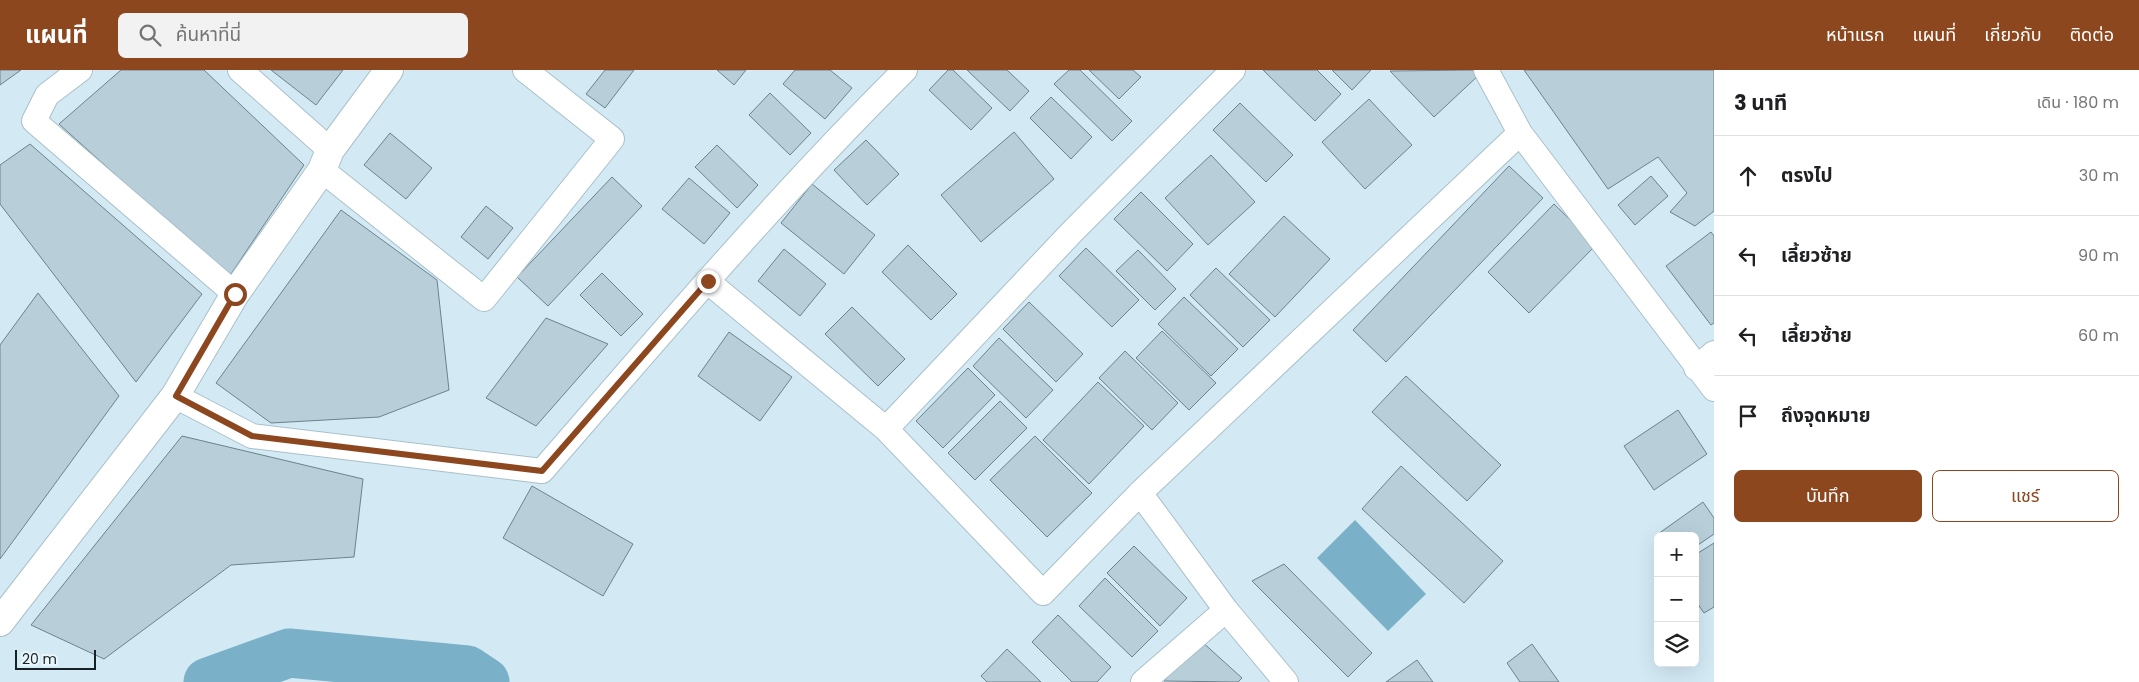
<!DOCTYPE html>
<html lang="th">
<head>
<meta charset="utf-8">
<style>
	:root { --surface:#fff; --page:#f2f2f2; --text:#202124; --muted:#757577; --line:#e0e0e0; --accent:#8d471f }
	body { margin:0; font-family:Poppins,"Noto Sans Thai",sans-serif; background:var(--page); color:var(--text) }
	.controls { position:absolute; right:15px; bottom:15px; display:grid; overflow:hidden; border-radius:8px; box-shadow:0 5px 20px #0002 }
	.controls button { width:45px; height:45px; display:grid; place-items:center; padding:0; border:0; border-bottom:1px solid var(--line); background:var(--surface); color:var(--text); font:25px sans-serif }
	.scale { position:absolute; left:15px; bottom:12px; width:81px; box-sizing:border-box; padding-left:5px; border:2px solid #172024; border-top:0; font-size:14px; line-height:18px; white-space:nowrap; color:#172024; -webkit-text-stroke:4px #e8f6fc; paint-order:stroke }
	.stop { position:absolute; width:15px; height:15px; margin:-11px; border:4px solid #8d471f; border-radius:50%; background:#fff }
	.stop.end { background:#8d471f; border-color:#fff; box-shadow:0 1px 5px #0008 }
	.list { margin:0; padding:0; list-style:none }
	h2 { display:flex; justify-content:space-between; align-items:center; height:65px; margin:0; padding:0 20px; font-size:21px }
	h2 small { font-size:16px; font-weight:400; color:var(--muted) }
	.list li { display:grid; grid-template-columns:32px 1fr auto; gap:15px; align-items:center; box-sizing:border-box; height:80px; padding:0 20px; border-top:1px solid var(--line) }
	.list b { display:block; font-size:19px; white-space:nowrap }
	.list em { font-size:16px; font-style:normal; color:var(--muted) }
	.actions { display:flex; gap:10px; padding:15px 20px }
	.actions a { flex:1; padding:11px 0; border:1px solid var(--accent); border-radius:8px; text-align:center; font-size:18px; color:var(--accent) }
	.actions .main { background:var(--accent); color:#fff }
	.icon { flex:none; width:28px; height:28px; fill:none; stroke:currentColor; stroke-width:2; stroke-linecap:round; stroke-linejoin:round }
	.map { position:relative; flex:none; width:1714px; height:612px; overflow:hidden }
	header { display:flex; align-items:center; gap:30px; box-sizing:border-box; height:70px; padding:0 25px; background:var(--accent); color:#fff }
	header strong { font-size:24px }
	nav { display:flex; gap:28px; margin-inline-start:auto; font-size:18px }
	.search { width:350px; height:45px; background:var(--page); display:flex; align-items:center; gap:12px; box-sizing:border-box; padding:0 18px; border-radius:8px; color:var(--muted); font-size:19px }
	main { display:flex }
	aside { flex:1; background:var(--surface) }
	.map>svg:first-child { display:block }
	.water { fill:#7ab0c8 }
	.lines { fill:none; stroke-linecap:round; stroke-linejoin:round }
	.river { stroke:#7ab0c8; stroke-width:49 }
	.building { fill:#b8cfda; stroke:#6c828c }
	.minor-casing { stroke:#a9c0ca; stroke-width:26 }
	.tertiary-casing { stroke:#a9c0ca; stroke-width:30 }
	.minor { stroke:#fff; stroke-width:24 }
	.tertiary { stroke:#fff; stroke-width:28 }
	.route { stroke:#8d471f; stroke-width:6 }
</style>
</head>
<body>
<header>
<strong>แผนที่</strong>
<div class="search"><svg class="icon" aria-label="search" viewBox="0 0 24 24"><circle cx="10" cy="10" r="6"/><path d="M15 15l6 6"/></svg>ค้นหาที่นี่</div>
<nav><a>หน้าแรก</a><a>แผนที่</a><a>เกี่ยวกับ</a><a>ติดต่อ</a></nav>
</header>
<main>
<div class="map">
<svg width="1714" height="612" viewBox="0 0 1714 612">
	<rect width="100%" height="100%" fill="#d3eaf5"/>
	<!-- water -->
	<path class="water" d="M1355 450 1426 524 1388 561 1317 488Z"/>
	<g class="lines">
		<!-- river -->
		<path class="river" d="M208 612 289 583 467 600 485 612"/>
	</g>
	<!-- building -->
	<path class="building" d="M0 0H21L0 15Z
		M121 0H204L304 95 229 207 59 54Z
		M271 0H343L316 35Z
		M605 0H634L605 38 586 24Z
		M717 0H746L734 15Z
		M795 0H830L852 18 825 49 783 14Z
		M948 0H953L992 38 971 60 929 20Z
		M967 0H1007L1029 21 1010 41Z
		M1069 0H1080L1132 51 1112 71 1054 14Z
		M1089 0H1133L1141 7 1119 29Z
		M1263 0H1317L1341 24 1315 51Z
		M1332 0H1371L1352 20Z
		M1477 0 1480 4 1434 47 1390 1Z
		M1524 0H1714V141L1695 156 1670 142 1687 123 1658 87 1608 119Z
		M770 23 811 63 790 85 749 45Z
		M1051 27 1092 67 1071 89 1030 48Z
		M1369 29 1412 75 1365 119 1322 72Z
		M1240 33 1293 85 1266 112 1213 60Z
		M1014 62 1054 109 981 172 941 125Z
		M390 63 432 98 406 129 364 95Z
		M866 70 899 104 867 135 834 100Z
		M30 74 202 224 136 312 0 134V95Z
		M717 75 758 115 737 138 695 97Z
		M1211 85 1255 132 1208 175 1165 128Z
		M1509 96 1543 128 1386 292 1353 260Z
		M1651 106 1668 126 1635 155 1618 135Z
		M612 107 642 136 548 236 517 207Z
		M689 108 730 143 704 174 662 139Z
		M812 114 875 165 844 204 781 153Z
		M1141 122 1193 174 1167 201 1114 149Z
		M1554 134 1596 175 1529 243 1488 202Z
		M486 136 513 158 488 189 461 167Z
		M341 140 437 210 449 320 379 347 271 353 216 313Z
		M1284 146 1330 189 1275 247 1229 204Z
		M1711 162 1714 166V253L1711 255 1666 196Z
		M908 175 957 224 931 250 882 202Z
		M1086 178 1139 230 1112 257 1059 206Z
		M784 179 826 214 800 246 758 211Z
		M1138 180 1176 219 1155 240 1116 201Z
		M1216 198 1270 250 1243 277 1190 225Z
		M602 203 643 244 621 266 580 225Z
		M38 223 119 326 0 489V275Z
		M1184 227 1238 279 1211 306 1158 254Z
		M1029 232 1083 284 1056 312 1003 259Z
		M852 237 905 289 878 316 825 264Z
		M546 248 608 274 536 356 486 328Z
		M1162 261 1216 313 1189 340 1136 288Z
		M729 262 792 307 760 351 698 306Z
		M999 268 1053 320 1026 348 973 296Z
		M1125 281 1178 333 1152 360 1099 308Z
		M968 298 995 325 943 378 916 351Z
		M1406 306 1501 395 1467 431 1372 342Z
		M1098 312 1144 356 1089 414 1043 370Z
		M1000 331 1027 358 975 410 948 383Z
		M1678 340 1707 384 1654 420 1624 376Z
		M182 366 363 409 354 487 231 495 104 589 31 555Z
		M1035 366 1092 423 1047 467 990 410Z
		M1401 396 1503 491 1464 533 1362 439Z
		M532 416 633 474 603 526 503 468Z
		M1703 432 1714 448V464L1695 477V466H1659L1658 464Z
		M1714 473V537L1704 543 1695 530V485Z
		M1134 476 1187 528 1160 556 1107 503Z
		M1284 494 1372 583 1348 607 1252 511Z
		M1105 508 1158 561 1132 587 1079 536Z
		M1058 545 1111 597 1097 612H1072L1032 572Z
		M1200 570 1242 608 1238 612 1164 611Z
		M1532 574 1559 612H1520L1507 593Z
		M1007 579 1041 612H987L981 606Z
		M1417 590 1433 612H1386Z"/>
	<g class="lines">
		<defs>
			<path id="minor" d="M80 0 47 25 34 51 235 224
				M240 0 330 80
				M1486 0 1520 63 1714 319
				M322 100 484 229 612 69 525 0
				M707 211 886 359 1043 523 1140 423 1520 63
				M1696 298 1714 283
				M175 326 252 366 542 401C660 265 777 127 905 0
				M886 359 1071 163 1233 0
				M1140 423 1226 540 1286 612
				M1143 612 1226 540"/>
			<path id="tertiary" d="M0 552 175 326 235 224 322 100 330 80 389 0"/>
		</defs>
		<!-- minor casing -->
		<use href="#minor" class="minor-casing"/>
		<!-- tertiary casing -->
		<use href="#tertiary" class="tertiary-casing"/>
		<!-- minor -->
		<use href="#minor" class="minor"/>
		<!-- tertiary -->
		<use href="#tertiary" class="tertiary"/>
	</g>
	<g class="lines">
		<!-- route -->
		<path class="route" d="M235 224 176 326 252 366 542 401 708 211"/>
	</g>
</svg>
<div class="controls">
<button>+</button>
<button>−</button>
<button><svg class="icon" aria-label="layers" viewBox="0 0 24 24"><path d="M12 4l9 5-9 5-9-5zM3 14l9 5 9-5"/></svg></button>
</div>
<div class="scale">20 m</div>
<div class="stop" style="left:235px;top:224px"></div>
<div class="stop end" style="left:708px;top:211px"></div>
</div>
<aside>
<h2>3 นาที<small>เดิน · 180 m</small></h2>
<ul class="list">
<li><svg class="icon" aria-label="ahead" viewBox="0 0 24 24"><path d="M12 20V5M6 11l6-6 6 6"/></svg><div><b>ตรงไป</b></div><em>30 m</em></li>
<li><svg class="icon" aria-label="left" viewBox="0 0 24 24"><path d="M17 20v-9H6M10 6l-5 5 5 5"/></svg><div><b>เลี้ยวซ้าย</b></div><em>90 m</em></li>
<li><svg class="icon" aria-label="left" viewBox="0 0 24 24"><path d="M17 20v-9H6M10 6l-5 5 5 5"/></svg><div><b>เลี้ยวซ้าย</b></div><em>60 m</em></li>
<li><svg class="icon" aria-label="arrive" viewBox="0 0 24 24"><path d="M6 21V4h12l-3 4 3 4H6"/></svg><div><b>ถึงจุดหมาย</b></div></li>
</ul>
<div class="actions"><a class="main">บันทึก</a><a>แชร์</a></div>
</aside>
</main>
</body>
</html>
